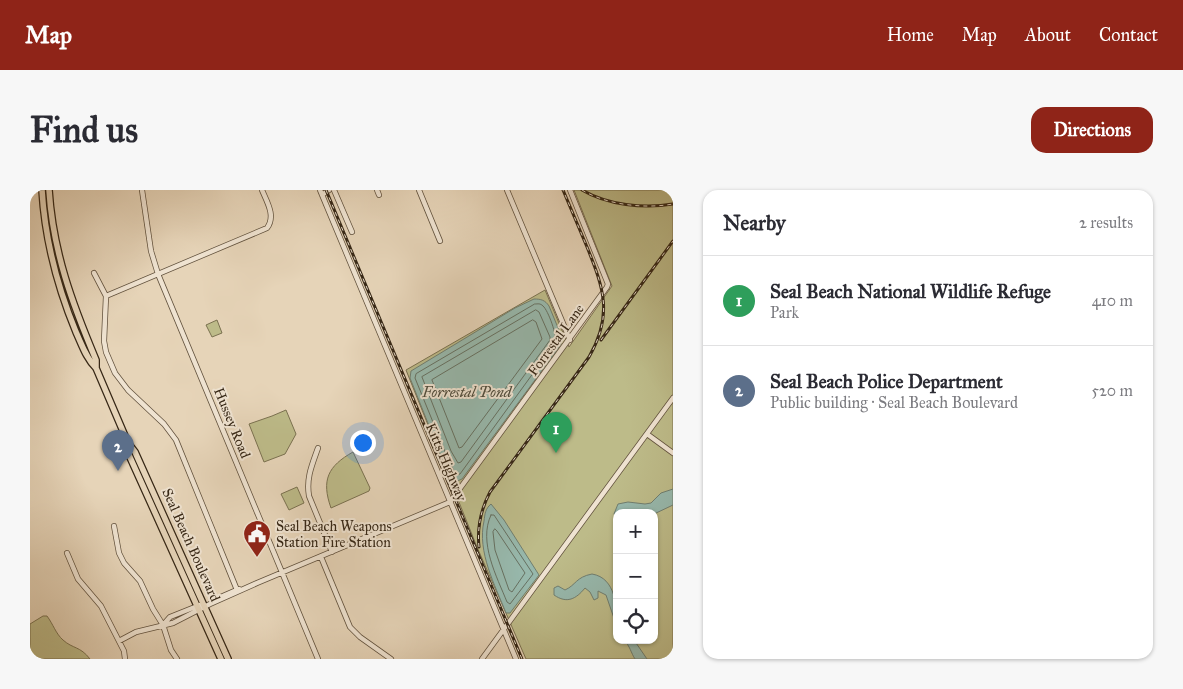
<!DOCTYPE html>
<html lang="en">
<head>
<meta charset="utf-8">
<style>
	:root { --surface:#fff; --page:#f7f7f7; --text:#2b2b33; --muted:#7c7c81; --line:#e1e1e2; --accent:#8f2418 }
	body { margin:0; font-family:"IM FELL Great Primer",serif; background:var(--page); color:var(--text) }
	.controls { position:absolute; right:15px; bottom:15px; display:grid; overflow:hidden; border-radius:10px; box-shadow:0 1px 4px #0004 }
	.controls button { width:45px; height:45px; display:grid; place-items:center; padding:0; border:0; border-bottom:1px solid var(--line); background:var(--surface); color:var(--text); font:25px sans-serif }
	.you { position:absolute; left:332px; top:252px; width:18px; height:18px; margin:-12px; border:4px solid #fff; border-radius:50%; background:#1a73e8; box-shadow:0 0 0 8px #1a73e833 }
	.badge { display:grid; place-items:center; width:32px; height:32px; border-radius:50%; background:var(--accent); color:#fff; font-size:16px; font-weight:700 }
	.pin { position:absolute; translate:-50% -41px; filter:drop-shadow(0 1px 2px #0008) }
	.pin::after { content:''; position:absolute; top:26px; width:18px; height:15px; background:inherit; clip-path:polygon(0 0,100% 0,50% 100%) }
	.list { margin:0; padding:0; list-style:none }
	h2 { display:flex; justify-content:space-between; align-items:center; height:65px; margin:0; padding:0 20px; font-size:21px }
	h2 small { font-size:16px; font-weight:400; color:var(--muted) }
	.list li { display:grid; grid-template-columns:32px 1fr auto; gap:15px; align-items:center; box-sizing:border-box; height:90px; padding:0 20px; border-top:1px solid var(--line) }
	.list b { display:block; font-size:19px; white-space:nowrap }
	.list p { margin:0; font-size:16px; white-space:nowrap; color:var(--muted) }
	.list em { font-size:16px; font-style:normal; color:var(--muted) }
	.icon { flex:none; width:28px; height:28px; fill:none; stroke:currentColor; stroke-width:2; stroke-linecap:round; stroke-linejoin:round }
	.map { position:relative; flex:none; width:643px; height:469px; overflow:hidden; border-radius:15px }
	header { display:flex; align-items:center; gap:30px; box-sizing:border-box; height:70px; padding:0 25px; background:var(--accent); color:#fff }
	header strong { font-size:24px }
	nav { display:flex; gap:28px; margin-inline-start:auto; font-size:18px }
	.intro { display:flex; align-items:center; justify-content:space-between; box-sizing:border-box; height:120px; padding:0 30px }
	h1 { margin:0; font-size:35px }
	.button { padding:12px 22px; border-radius:15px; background:var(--accent); color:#fff; font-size:18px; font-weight:700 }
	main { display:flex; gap:30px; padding:0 30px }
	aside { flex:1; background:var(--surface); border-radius:15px; box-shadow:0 1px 4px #0004 }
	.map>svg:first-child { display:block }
	.green { fill:#bdbb89; stroke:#7a7150; fill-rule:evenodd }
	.water { fill:#97b8ac; stroke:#707e70 }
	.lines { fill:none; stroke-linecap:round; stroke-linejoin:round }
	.shore { stroke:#667061; stroke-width:1 }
	.minor-casing { stroke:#62523e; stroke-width:6 }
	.major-casing { stroke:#362716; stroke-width:8 }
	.minor { stroke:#efe3d1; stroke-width:4.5 }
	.major { stroke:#e6d4b8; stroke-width:5.5 }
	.rail-casing { stroke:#362716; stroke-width:3 }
	.rail { stroke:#efe3d1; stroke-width:1; stroke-dasharray:4; stroke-linecap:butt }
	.labels { text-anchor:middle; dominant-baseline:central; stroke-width:4; stroke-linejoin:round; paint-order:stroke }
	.street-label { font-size:14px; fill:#362716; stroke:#efe3d1 }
	.poi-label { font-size:14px; fill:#362716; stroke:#efe3d1; text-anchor:start }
	.water-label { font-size:15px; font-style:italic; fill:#4e4b3c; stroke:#efe3d1 }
</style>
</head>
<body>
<header>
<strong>Map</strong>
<nav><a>Home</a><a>Map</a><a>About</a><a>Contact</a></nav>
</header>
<div class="intro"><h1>Find us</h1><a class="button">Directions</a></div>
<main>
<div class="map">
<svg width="643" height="469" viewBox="0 0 643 469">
	<rect width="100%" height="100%" fill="#e6d4b8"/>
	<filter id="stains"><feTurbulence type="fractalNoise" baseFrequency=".004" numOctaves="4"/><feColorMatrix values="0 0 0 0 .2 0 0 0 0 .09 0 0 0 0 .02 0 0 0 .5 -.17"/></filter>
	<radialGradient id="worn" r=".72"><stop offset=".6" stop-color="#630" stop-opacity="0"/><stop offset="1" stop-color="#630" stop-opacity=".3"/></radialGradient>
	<!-- green -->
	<path class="green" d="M544 0H643V469H496L447 357 376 180 515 100 539 157 582 96ZM587 323H624V450H587Z
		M187 130 192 143 182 147 176 135Z
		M256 220 266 244 255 264 234 272 219 234 242 226Z
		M323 262 340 298 339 301 301 318C291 290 298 276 323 262Z
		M267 297 274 313 259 320 251 304Z
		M13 426H17C23 434 26 444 33 450 43 459 50 456 60 469H0V434Z"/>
	<!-- water -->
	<path class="water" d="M504 109C511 109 515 110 519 116L531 145 532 150 530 156 432 289 425 292 411 266 380 188 381 181 485 118Z
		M643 299V315L624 324V323H587V328L584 324 588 314 598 312 615 314 621 313 631 303Z
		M461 314 474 330 509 385 480 423H476C465 395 447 362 454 331 455 324 455 319 461 314Z
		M562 384C586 388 587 417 587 437L576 405 568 401V408L564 410 560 402 555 398C546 409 537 414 524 405V398L528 396 535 400C546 395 546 387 562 384Z
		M594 450H604L617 469H605C601 463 600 456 594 450Z"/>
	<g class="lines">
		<!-- shore -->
		<path class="shore" d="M505 114C508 114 510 113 513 116 518 120 528 147 525 153L430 284 426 285 416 264 385 188 386 184Z
			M506 120 509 122 520 147V150L431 272 428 273 421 261 392 187Z
			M503 130 506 132 512 149 432 257 429 258 402 190Z
			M461 325H464L503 384 480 414 477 412C467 387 448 352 461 325Z
			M465 339 467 341 495 383 482 402 479 400 465 360 463 342Z"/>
		<defs>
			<path id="minor" d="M112 0 121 61 128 84 288 469
				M290 0 486 469
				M304 0 322 42
				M347 0 349 5
				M389 0 410 51
				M477 0 540 150
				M292 5 299 0
				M64 83 76 106 74 151 76 162 85 183 98 200 134 234 146 250 207 400
				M76 106 237 38C246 26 237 12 232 0
				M617 244 643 263
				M288 258C282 275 276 288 279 306L302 362
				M84 336 89 363 94 373 110 391 123 419 133 435 141 460 147 469
				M37 363 48 389 71 416 94 461 95 469
				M291 367 320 437 330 447 361 469
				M186 409 209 399
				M133 435 140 427 170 415
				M89 451 106 442 143 433 180 414 227 393 420 312 577 97 578 94 540 0
				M452 469 643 208"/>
			<path id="major" d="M12 0C15 50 27 96 46 142 52 155 56 168 66 178L98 253 105 262 198 469
				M19 0C23 62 42 113 66 170V178
				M98 253 99 265 191 469"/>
		</defs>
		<!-- minor casing -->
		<use href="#minor" class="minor-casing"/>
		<!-- major casing -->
		<use href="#major" class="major-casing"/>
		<!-- minor -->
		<use href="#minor" class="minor"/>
		<!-- major -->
		<use href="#major" class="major"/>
		<defs>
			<path id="rail" d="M296 0 492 469
				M552 0C577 15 614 19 643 14
				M571 150 643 51
				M449 357C447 338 451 319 460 302L559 167C583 125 574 99 557 57 549 38 541 19 533 0"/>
		</defs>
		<!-- rail casing -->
		<use href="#rail" class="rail-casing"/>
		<!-- rail -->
		<use href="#rail" class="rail"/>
	</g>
	<!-- icons -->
	<defs>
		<symbol id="civic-pin" viewBox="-11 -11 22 30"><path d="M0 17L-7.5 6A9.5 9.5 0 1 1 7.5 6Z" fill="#8f2418" stroke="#efe3d1"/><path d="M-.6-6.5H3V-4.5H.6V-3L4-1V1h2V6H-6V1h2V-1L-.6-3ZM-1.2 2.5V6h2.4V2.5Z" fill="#fff"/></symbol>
	</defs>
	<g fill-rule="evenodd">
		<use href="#civic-pin" x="211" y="328" width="32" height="43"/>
	</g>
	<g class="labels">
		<!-- street labels -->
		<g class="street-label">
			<text transform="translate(526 150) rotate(-54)">Forrestal Lane</text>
			<text transform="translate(202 233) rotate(68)">Hussey Road</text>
			<text transform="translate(416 272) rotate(67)">Kitts Highway</text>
			<text transform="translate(161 355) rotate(66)">Seal Beach Boulevard</text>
		</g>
		<!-- poi labels -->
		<g class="poi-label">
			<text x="246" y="336">Seal Beach Weapons<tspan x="246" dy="16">Station Fire Station</tspan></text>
		</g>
		<!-- water labels -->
		<g class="water-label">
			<text x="437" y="202">Forrestal Pond</text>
		</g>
	</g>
	<rect width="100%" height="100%" filter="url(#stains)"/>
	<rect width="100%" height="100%" fill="url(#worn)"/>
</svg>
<div class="controls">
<button>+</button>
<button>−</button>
<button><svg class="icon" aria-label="locate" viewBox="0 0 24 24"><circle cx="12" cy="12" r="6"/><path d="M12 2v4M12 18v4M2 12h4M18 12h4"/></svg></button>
</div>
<div class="you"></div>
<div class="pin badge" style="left:526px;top:263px;background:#2e9e5b">1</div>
<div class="pin badge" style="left:88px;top:281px;background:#5c6f8a">2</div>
</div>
<aside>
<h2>Nearby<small>2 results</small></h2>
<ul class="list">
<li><span class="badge" style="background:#2e9e5b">1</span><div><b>Seal Beach National Wildlife Refuge</b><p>Park</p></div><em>410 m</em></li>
<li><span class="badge" style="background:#5c6f8a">2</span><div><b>Seal Beach Police Department</b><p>Public building · Seal Beach Boulevard</p></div><em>520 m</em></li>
</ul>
</aside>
</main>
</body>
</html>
